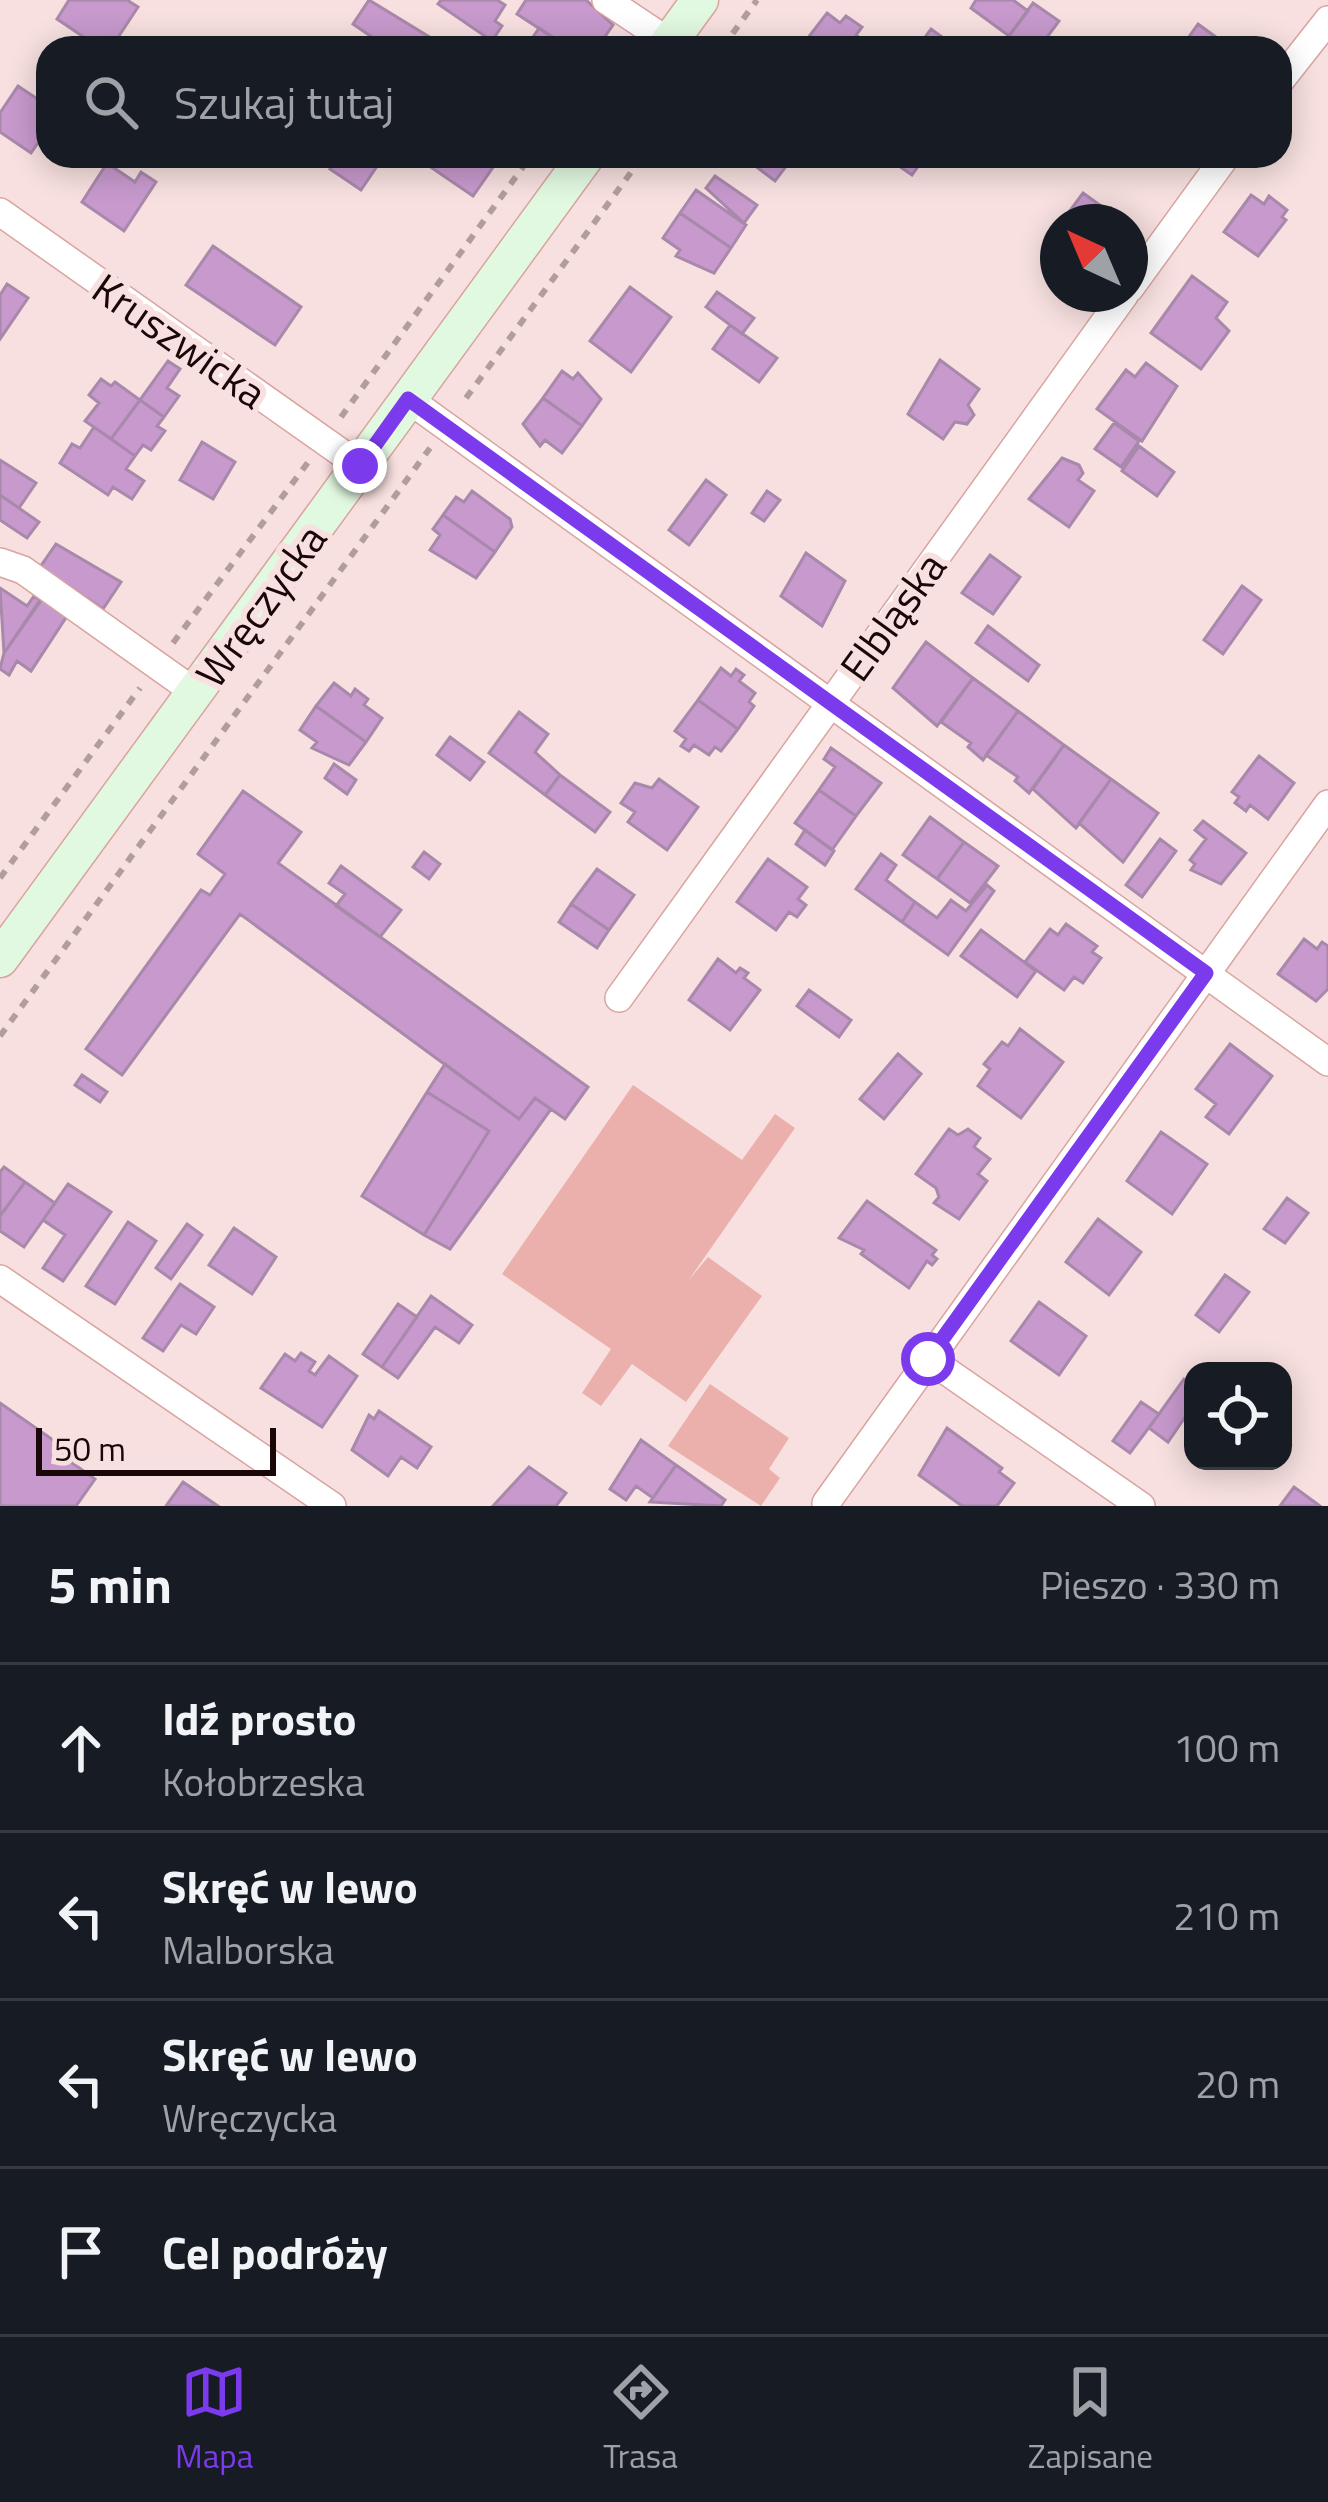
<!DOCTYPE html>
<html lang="pl">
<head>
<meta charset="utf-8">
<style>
	:root { --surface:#171b24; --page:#242831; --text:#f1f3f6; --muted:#9ea1a6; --line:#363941; --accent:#7c3aed }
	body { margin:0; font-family:"Titillium Web",sans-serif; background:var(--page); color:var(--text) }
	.controls { position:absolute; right:36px; bottom:36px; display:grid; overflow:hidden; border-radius:24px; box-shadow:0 6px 30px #0003 }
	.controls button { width:108px; height:108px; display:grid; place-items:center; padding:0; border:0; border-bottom:3px solid var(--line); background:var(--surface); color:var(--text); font:60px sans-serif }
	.compass { position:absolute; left:1040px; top:204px; width:108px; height:108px; border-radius:50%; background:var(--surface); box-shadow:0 6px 30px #0003; rotate:316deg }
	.scale { position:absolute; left:36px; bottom:30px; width:240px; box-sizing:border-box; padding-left:12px; border:6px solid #190807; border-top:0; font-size:33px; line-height:42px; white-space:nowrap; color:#190807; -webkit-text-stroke:9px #f7e0df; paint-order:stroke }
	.stop { position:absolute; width:36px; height:36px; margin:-27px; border:9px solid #7c3aed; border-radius:50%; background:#fff }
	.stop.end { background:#7c3aed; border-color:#fff; box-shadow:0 3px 12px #0008 }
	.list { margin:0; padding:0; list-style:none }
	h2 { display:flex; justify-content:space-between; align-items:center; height:156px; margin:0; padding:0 48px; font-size:51px }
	h2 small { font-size:39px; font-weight:400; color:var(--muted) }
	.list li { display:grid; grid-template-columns:78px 1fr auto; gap:36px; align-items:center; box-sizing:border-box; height:168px; padding:0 48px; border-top:3px solid var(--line) }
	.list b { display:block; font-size:45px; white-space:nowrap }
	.list p { margin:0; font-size:39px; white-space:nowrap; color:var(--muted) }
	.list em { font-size:39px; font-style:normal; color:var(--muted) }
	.icon { flex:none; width:66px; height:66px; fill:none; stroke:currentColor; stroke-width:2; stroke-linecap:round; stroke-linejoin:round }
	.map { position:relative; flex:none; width:1328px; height:1506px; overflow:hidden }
	.search { position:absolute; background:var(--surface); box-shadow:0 6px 30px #0003; left:36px; right:36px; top:36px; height:132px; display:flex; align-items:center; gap:30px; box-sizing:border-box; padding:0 42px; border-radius:36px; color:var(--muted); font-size:45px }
	.sheet { height:828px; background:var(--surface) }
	nav { display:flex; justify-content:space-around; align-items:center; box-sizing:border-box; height:168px; border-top:3px solid var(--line); background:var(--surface); font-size:33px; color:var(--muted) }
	nav a { display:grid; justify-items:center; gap:6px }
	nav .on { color:var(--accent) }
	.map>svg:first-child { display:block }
	.green { fill:#ebb0ac }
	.building { fill:#c799cd; stroke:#a888ab; stroke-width:3 }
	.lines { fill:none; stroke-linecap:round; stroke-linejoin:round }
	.street-casing { stroke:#d9a4a0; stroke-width:30 }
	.secondary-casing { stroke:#d9a4a0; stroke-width:39 }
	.path { stroke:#b39d9c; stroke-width:6; stroke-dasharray:9 9; stroke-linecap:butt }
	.street { stroke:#fff; stroke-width:27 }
	.secondary { stroke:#e2f9e1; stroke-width:36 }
	.route { stroke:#7c3aed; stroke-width:15 }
	.labels { text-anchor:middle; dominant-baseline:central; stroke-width:12; stroke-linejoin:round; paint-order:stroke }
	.street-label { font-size:42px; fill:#190807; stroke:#f7e0df }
</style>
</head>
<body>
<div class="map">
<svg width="1328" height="1506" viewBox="0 0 1328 1506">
	<rect width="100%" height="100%" fill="#f7e0df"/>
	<!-- green -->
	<path class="green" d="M633 1085 742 1160 775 1114 795 1128 688 1281 708 1257 762 1296 686 1402 632 1364 601 1406 582 1393 611 1349 502 1274Z
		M710 1384 789 1438 769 1469 780 1478 761 1506 668 1446Z"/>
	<!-- building -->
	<path class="building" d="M69 0H127L138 7 111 48H100L57 19Z
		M369 0 436 41 431 48H388L353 24Z
		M441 0H497L505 5 495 21 502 26 492 41 438 4Z
		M526 0H586L613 25 597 48H569L517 14Z
		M976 0H1013L1028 11 1009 36 971 8Z
		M1033 3 1059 21 1039 48H1000Z
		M827 13 840 23 846 16 862 27 856 35 865 42 860 48H792L795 43 801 47Z
		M1198 24 1231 48H1181Z
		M539 28 569 48H536L529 43Z
		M931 29 957 48H917Z
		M18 86 48 106V128L31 153 0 132V113Z
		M338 156H384L361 190 330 169Z
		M432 156H501L473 196 426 164Z
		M742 156H807L802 163 793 157 775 181Z
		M884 156H921L924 158 912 175Z
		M107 163 135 182 141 172 156 182 124 231 82 202Z
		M715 176 757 205 744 223 706 188Z
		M696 190 746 225 731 248 680 213Z
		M1083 193 1122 221 1063 220Z
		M1251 195 1264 204 1269 196 1287 210 1282 217 1286 220 1258 256 1224 232Z
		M680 213 731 248 714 273 676 256 680 250 663 238Z
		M213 246 301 307 275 345 186 285Z
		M1192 276 1227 302 1216 318 1229 331 1201 369 1151 333Z
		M7 284 28 298 0 339V295Z
		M630 287 671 317 631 372 590 341Z
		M717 292 754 318 742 334 706 307Z
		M730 325 777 358 759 382 713 349Z
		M940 360 979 389 968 405 974 415 967 424 955 422 943 439 908 414Z
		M168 361 180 369 167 388 179 396 164 417 140 400Z
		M1146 363 1177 386 1142 441 1097 409 1126 370 1135 377Z
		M562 371 573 379 578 373 601 399 582 426 543 398Z
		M101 379 111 386 115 382 140 400 111 439 85 421 99 403 89 395Z
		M543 398 582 426 562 453 545 440 540 446 523 424Z
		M140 400 164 417 157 426 165 431 151 450 143 445 135 456 111 439Z
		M1114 423 1139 441 1121 467 1095 449Z
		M94 427 135 456 126 469 144 481 132 499 113 487 108 495 60 463 72 444 80 448Z
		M202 442 235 462 213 499 180 480Z
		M1139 446 1174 472 1157 496 1122 471Z
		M1062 458 1079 465 1083 473 1078 480 1094 491 1069 527 1029 499Z
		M0 460 36 483 19 508 0 495Z
		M706 480 726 495 689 545 669 530Z
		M472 491 510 519 512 527 495 552 443 515 456 497 464 502Z
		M767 491 780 500 764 521 752 513Z
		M0 495 39 522 27 538 0 520Z
		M443 515 495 552 476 578 430 550 440 535 433 529Z
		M56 544 121 582 103 609 40 567Z
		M806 553 845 581 822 626 781 596Z
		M990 555 1020 577 993 614 962 593Z
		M1242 586 1261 600 1223 654 1204 640Z
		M0 588 27 606 34 596 40 600 4 653Z
		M45 595 62 605 57 611 67 616 31 671 17 661 9 675 0 669 4 653Z
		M988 626 1039 665 1028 681 976 643Z
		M926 642 973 678 937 726 893 688Z
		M721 668 731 676 736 669 744 675 739 681 755 693 749 702 754 706 738 729 698 700Z
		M973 678 1018 711 983 760 968 747 971 743 941 722Z
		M334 683 351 696 355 689 368 699 364 705 382 718 366 742 316 706Z
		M698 700 738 729 721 751 715 747 709 755 694 745 689 751 681 746 686 739 675 731Z
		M316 706 366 742 349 765 312 748 317 742 300 730Z
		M1018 711 1064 745 1029 793 1015 781 1018 777 986 755Z
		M519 712 548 734 535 752 560 775 545 795 489 753Z
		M450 737 484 762 470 780 437 755Z
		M1064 745 1111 779 1076 828 1033 789Z
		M831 748 881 783 856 816 819 790 835 767 824 759Z
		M1259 756 1294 783 1268 819 1250 805 1246 811 1235 803 1239 797 1232 792Z
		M334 764 356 780 347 794 325 778Z
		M560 775 610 812 595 832 545 795Z
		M659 779 698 807 667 850 628 822 635 812 621 803 635 783 652 788Z
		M1111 779 1158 813 1123 862 1079 823Z
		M819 790 856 816 832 850 795 823Z
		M243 791 301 832 278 863 588 1087 565 1119 535 1098 519 1119 240 914 122 1075 86 1049 201 890 210 895 225 874 198 854Z
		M930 817 964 842 937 879 903 855Z
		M1203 821 1246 853 1221 884 1191 870 1195 864 1190 860 1206 839 1195 830Z
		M805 830 834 851 825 865 796 844Z
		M1160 839 1176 851 1142 897 1126 885Z
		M964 842 998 866 970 903 937 879Z
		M424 852 440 864 429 879 413 867Z
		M881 854 896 865 886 880 915 902 902 922 856 889Z
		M768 859 807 887 798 899 806 905 797 917 789 912 776 930 737 902Z
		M341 866 401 910 380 937 336 906 345 894 329 883Z
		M597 869 634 895 609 930 571 904Z
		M987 885 994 891 948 955 902 922 915 902 937 918 951 900 966 911Z
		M571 904 609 930 597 948 559 922Z
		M1066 924 1097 946 1092 952 1101 958 1083 983 1074 977 1064 990 1025 962 1050 929 1058 935Z
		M981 930 1036 971 1017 997 961 956Z
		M1304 939 1317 949 1322 942 1328 946V989L1316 1001 1278 974Z
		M718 959 736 973 740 968 748 973 744 978 760 990 730 1030 689 1000Z
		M809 990 851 1020 839 1037 797 1006Z
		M1020 1029 1063 1062 1021 1118 978 1086 990 1069 984 1064 1002 1042 1008 1046Z
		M1230 1044 1272 1076 1229 1134 1206 1117 1216 1104 1196 1089Z
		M898 1054 921 1074 884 1119 860 1099Z
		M445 1064 519 1119 535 1098 551 1109 450 1249 424 1235 489 1131 427 1092Z
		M82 1075 107 1092 100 1102 75 1085Z
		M427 1092 489 1131 424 1235 362 1196Z
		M949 1129 958 1135 968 1129 980 1138 974 1147 990 1159 978 1174 987 1181 959 1219 934 1203 939 1197 936 1188 916 1174Z
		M1161 1132 1207 1164 1172 1214 1127 1181Z
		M4 1167 25 1182 0 1216V1172Z
		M25 1182 55 1203 24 1247 0 1231V1216Z
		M68 1184 111 1212 63 1281 43 1268 65 1235 43 1220Z
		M1287 1198 1308 1213 1285 1243 1264 1229Z
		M867 1201 936 1250 932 1255 937 1259 932 1265 927 1261 909 1288 861 1254 864 1250 839 1238Z
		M1098 1219 1141 1252 1109 1295 1066 1262Z
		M128 1222 156 1241 115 1304 86 1286Z
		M187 1224 202 1235 171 1279 156 1268Z
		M234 1228 276 1257 252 1294 209 1265Z
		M1225 1275 1249 1292 1219 1332 1196 1315Z
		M180 1284 214 1307 196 1334 181 1325 163 1351 143 1338Z
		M431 1296 472 1325 459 1343 435 1327 398 1378 382 1367Z
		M1039 1302 1086 1336 1059 1375 1011 1341Z
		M398 1304 417 1317 382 1367 363 1354Z
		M301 1353 315 1362 309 1371 315 1375 329 1356 357 1376 322 1427 261 1388 285 1354 295 1361Z
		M1184 1379 1193 1385V1417L1188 1413 1168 1442 1149 1428Z
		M1141 1402 1159 1414 1130 1453 1113 1441Z
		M0 1403 76 1456 71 1462 95 1479 76 1506H0Z
		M379 1411 431 1447 417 1468 401 1457 388 1476 352 1450 369 1415 374 1419Z
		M947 1428 1002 1468 999 1472 1014 1483 997 1506H962L919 1475Z
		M641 1440 676 1465 653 1498 636 1486 626 1500 610 1489Z
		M676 1465 725 1500 721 1506 650 1502Z
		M529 1467 566 1493 556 1506H493Z
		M183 1482 218 1506H166Z
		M1294 1487 1320 1506H1280Z"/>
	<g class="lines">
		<defs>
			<path id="street" d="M606 0 669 42
				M1280 81 1328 20
				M0 212 360 466
				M1130 288 1226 156
				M408 399 1328 1062
				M0 562 23 570 196 693
				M619 998 1125 294
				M0 1279 332 1506
				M929 1359 1141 1506
				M826 1503 1328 804"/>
			<path id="secondary" d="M665 48 700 0
				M0 959 586 156"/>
		</defs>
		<!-- street casing -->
		<use href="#street" class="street-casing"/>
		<!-- secondary casing -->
		<use href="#secondary" class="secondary-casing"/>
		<!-- path -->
		<path class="path" d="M722 48 757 0
			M466 398 643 156
			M341 417 531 156
			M173 643 309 461
			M0 878 140 688
			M0 1036 430 448"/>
		<!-- street -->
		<use href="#street" class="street"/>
		<!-- secondary -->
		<use href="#secondary" class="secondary"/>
	</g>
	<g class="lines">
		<!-- route -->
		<path class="route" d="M360 466 408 399 1206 973 928 1359"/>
	</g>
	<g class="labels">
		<!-- street labels -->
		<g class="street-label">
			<text transform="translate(180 340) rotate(35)">Kruszwicka</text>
			<text transform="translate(260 605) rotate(-54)">Wręczycka</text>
			<text transform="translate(892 616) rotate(-54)">Elbląska</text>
		</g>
	</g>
</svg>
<div class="controls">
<button><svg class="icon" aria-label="locate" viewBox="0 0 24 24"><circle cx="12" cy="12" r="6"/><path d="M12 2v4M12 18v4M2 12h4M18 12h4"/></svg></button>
</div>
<svg class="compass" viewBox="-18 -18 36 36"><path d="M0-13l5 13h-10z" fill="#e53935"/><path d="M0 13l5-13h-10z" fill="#9ea1a6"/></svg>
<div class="scale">50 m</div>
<div class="stop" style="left:928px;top:1359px"></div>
<div class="stop end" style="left:360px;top:466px"></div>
<div class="search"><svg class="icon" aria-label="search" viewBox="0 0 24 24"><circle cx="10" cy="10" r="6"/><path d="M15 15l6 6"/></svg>Szukaj tutaj</div>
</div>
<section class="sheet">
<h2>5 min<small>Pieszo · 330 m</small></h2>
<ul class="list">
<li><svg class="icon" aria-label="ahead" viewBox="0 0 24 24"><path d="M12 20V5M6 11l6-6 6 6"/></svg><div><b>Idź prosto</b><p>Kołobrzeska</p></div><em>100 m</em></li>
<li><svg class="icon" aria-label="left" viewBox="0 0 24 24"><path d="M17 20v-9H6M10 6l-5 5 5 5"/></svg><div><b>Skręć w lewo</b><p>Malborska</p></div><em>210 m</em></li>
<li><svg class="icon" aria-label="left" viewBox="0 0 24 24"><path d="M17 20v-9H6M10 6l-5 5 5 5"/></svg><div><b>Skręć w lewo</b><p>Wręczycka</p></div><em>20 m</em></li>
<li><svg class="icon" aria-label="arrive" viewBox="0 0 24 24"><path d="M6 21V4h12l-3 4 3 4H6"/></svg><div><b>Cel podróży</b></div></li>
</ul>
</section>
<nav>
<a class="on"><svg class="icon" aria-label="map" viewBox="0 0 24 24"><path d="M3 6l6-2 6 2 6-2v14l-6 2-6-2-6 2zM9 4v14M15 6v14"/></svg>Mapa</a>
<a><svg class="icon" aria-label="directions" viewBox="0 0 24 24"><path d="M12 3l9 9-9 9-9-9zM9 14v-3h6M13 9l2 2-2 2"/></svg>Trasa</a>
<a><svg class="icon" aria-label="saved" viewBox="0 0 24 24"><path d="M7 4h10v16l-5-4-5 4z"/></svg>Zapisane</a>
</nav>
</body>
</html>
